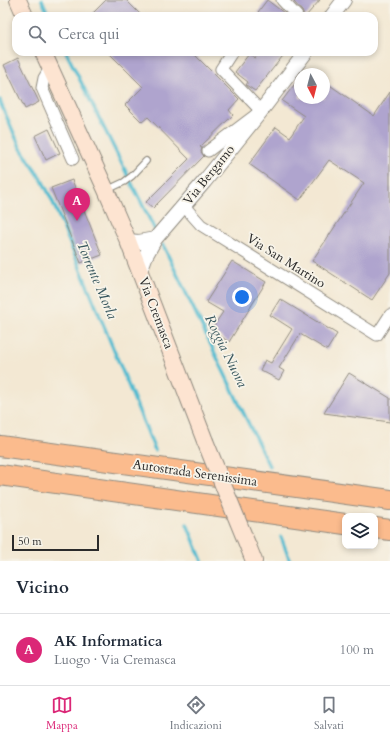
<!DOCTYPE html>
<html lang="it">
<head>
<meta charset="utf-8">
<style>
	:root { --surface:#fff; --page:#f6f6f7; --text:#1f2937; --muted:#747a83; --line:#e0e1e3; --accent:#db2777 }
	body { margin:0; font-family:Cardo,serif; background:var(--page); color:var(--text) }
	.controls { position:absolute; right:12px; bottom:12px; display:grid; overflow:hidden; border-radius:8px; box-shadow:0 2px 6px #0003 }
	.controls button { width:36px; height:36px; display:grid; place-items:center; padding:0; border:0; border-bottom:1px solid var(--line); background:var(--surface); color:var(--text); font:20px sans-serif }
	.compass { position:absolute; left:294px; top:68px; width:36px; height:36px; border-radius:50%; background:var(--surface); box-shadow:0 2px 6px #0003; rotate:173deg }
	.scale { position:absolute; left:12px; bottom:10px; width:87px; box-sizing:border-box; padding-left:4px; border:2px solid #2b2b2b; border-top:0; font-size:11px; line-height:14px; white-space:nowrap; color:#2b2b2b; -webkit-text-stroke:3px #f7f3e8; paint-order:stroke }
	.you { position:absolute; left:242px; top:297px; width:14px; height:14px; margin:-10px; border:3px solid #fff; border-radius:50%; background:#1a73e8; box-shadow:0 0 0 6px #1a73e833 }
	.badge { display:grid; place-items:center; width:26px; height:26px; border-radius:50%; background:var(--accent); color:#fff; font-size:13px; font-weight:700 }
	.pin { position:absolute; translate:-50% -33px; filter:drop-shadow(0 1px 2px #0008) }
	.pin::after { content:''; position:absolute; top:21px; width:14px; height:12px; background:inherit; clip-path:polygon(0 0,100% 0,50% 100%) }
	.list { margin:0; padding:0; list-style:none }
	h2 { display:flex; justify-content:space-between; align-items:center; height:52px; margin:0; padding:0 16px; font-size:17px }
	h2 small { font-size:13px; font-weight:400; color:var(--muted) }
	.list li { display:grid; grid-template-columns:26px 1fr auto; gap:12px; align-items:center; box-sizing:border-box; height:72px; padding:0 16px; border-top:1px solid var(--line) }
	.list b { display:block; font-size:15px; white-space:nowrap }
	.list p { margin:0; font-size:13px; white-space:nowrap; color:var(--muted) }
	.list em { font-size:13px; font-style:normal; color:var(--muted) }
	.icon { flex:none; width:22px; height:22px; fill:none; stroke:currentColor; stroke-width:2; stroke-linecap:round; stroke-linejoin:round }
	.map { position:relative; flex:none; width:390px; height:561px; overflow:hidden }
	.search { position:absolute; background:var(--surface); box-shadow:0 2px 6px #0003; left:12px; right:12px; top:12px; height:44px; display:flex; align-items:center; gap:10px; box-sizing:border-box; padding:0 14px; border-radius:12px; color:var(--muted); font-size:15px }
	.sheet { height:124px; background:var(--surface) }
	nav { display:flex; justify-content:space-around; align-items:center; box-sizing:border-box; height:56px; border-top:1px solid var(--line); background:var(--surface); font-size:11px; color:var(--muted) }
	nav a { display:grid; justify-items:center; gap:2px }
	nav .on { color:var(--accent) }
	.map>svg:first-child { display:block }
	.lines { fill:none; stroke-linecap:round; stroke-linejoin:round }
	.stream { stroke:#53bcd0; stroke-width:3.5 }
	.building { fill:#afa4ce }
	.service-casing { stroke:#8f8a7f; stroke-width:8 }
	.minor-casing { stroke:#8f8a7f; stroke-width:13 }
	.tertiary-casing { stroke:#8f8a7f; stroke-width:16 }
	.secondary-casing { stroke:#8f8a7f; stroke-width:18 }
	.motorway-casing { stroke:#8f8a7f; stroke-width:22 }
	.service { stroke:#fff; stroke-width:5.5 }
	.minor { stroke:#fff; stroke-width:11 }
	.tertiary { stroke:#fff; stroke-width:14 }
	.secondary { stroke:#fde4d1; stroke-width:16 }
	.motorway { stroke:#fbbb8d; stroke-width:20 }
	.secondary-bridge-casing { stroke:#8f8a7f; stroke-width:18; stroke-linecap:butt }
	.secondary-bridge { stroke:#fde4d1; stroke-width:16 }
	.labels { text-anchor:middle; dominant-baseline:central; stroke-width:3.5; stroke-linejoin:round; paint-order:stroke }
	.street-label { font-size:13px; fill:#2b2b2b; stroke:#f7f3e8 }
	.water-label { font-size:14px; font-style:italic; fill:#37565d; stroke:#f7f3e8 }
</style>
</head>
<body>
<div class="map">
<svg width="390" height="561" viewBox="0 0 390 561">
	<rect width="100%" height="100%" fill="#f7f3e8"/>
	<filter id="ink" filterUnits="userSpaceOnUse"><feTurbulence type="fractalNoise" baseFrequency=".025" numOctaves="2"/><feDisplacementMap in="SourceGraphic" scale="8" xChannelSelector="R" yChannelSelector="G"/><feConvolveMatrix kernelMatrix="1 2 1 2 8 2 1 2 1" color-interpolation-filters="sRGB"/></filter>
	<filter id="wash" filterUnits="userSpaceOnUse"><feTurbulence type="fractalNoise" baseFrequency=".012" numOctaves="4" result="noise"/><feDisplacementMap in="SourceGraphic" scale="16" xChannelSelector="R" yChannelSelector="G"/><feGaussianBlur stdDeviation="0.9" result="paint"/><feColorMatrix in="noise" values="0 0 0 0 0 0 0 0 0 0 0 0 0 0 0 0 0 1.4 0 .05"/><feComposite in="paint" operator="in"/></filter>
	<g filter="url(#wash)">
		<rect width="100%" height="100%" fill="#f3e8d3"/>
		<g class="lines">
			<!-- stream -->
			<path class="stream" d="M42 0 49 16
				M66 52 155 230
				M0 100 1 104 20 147 42 180 52 200 155 450
				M163 245 269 466
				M187 524 202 561
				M281 537 290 561"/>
		</g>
		<g id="blocks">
			<!-- building -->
			<path class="building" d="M106 0H126L142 16H90Z
				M267 0 284 13 287 16H263L258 12Z
				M296 0H320L306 16H304L302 11 294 2Z
				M108 52H192L239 99 229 110 233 115 200 147 202 148 201 152 204 156 153 208 146 202 189 159 148 117 142 122 125 105 143 87Z
				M260 52H286L255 91 246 85 248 82 235 72 249 54 255 58Z
				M18 58 39 102 25 109 4 65Z
				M300 77V98H324V81L374 116 390 92V273L372 300 312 261 364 183 329 160 300 200 249 164 276 127 290 137 304 116 282 101Z
				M49 129 60 153 46 160 35 136Z
				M72 180 102 255 81 263 51 188Z
				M232 261 266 282 229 342 211 330 223 312 206 302Z
				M280 299 337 334 327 350 300 334 279 368 284 371 279 380 260 370 265 360 271 363 292 329 270 315Z
				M349 373 390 398V422L324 413Z"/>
		</g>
	</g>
	<g filter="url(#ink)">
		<use href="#blocks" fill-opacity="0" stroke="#8f8a7f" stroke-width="1"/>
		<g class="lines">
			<defs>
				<path id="service" d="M107 190 124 182 132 176 146 161"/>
				<path id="minor" d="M282 0 297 16
					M50 68 44 78 42 88 73 159
					M208 151 261 111 221 69 232 52
					M184 206 201 225 377 335 390 315"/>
				<path id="tertiary" d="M332 16 344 0
					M128 241 139 242 155 239
					M140 271 146 255 155 239 204 182 261 111 306 52"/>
				<path id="secondary" d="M18 0 25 16
					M43 52 106 190 128 241 205 441
					M248 546 254 561"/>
				<path id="motorway" d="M0 446 390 500
					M0 475 345 524
					M375 528 390 530"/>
			</defs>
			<!-- service casing -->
			<use href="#service" class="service-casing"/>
			<!-- minor casing -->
			<use href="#minor" class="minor-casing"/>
			<!-- tertiary casing -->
			<use href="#tertiary" class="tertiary-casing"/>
			<!-- secondary casing -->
			<use href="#secondary" class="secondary-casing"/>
			<!-- motorway casing -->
			<use href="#motorway" class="motorway-casing"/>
			<!-- service -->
			<use href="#service" class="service"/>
			<!-- minor -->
			<use href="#minor" class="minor"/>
			<!-- tertiary -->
			<use href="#tertiary" class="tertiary"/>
			<!-- secondary -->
			<use href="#secondary" class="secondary"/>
			<!-- motorway -->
			<use href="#motorway" class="motorway"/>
			<defs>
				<path id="secondary-bridge" d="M205 441 248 546"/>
			</defs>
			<!-- secondary-bridge casing -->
			<use href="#secondary-bridge" class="secondary-bridge-casing"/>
			<!-- secondary-bridge -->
			<use href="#secondary-bridge" class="secondary-bridge"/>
		</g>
	</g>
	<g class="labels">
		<!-- street labels -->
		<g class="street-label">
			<text transform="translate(209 175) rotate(-51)">Via Bergamo</text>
			<text transform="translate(286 261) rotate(32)">Via San Martino</text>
			<text transform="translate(156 313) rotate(69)">Via Cremasca</text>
			<text transform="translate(195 473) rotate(8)">Autostrada Serenissima</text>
		</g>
		<!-- water labels -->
		<g class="water-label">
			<text transform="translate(97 280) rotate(67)">Torrente Morla</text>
			<text transform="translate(226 351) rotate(64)">Roggia Nuova</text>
		</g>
	</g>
</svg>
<div class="controls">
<button><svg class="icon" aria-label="layers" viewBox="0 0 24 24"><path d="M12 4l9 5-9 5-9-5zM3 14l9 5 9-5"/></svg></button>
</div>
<svg class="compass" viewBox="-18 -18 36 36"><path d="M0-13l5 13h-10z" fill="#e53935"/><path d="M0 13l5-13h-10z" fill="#747a83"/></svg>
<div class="scale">50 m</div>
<div class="you"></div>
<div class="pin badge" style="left:77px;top:221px">A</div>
<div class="search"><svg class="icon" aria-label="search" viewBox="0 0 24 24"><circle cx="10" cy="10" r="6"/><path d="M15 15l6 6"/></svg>Cerca qui</div>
</div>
<section class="sheet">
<h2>Vicino<small></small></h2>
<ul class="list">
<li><span class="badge">A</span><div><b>AK Informatica</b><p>Luogo · Via Cremasca</p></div><em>100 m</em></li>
</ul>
</section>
<nav>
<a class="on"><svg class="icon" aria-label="map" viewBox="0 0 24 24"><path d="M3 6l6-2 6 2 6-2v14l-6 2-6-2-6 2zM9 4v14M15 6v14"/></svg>Mappa</a>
<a><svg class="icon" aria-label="directions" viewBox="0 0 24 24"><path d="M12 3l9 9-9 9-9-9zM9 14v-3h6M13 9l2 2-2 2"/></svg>Indicazioni</a>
<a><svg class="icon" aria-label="saved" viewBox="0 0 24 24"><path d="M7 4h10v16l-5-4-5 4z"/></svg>Salvati</a>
</nav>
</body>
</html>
